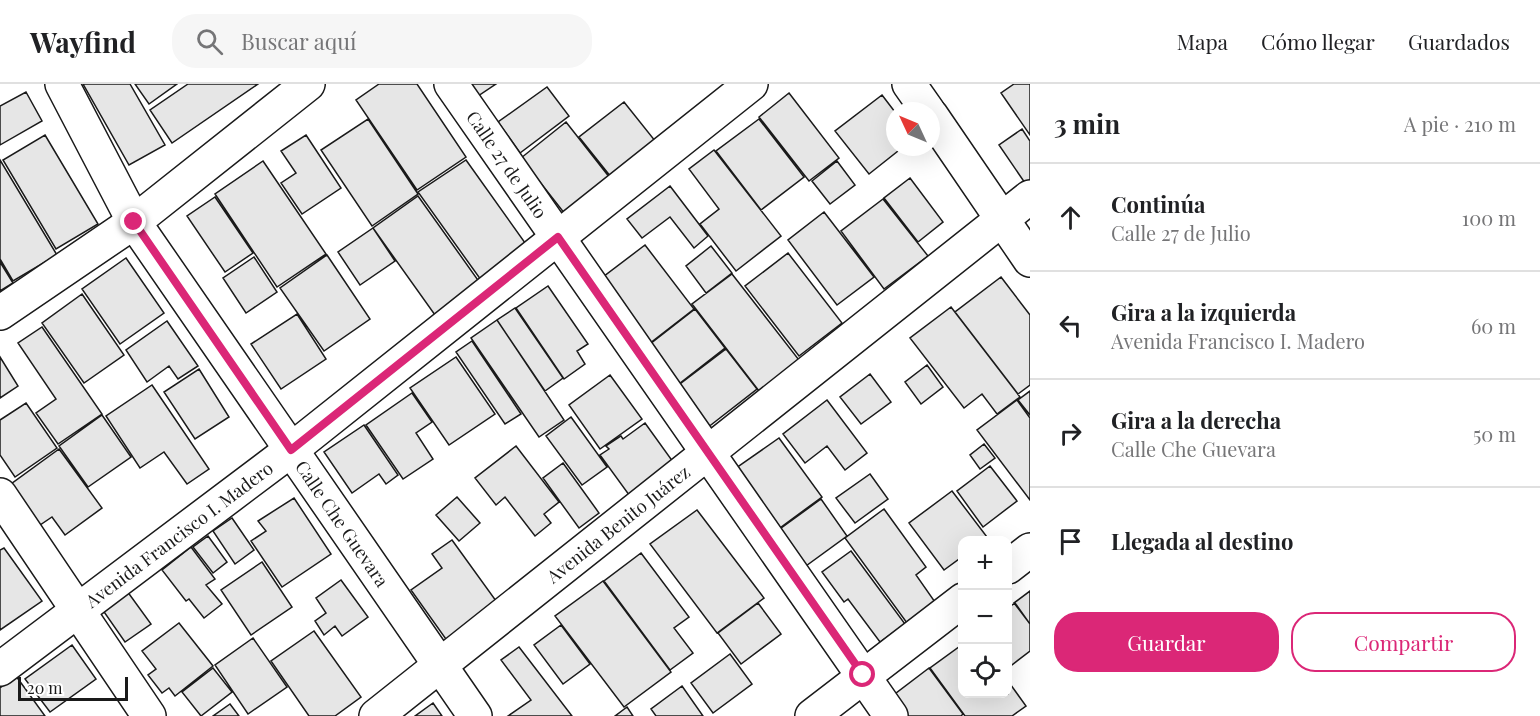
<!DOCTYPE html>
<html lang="es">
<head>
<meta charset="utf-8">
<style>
	:root { --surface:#fff; --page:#f6f6f6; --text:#202124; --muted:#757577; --line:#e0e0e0; --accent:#db2777 }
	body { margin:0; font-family:"Playfair Display",serif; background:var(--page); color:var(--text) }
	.controls { position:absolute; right:18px; bottom:18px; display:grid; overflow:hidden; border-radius:12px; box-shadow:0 6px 24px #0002 }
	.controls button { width:54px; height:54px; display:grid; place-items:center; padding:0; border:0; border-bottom:2px solid var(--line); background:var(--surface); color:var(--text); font:30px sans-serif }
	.compass { position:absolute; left:886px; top:18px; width:54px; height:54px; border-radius:50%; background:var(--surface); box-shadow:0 6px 24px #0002; rotate:314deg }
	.scale { position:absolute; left:18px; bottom:15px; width:110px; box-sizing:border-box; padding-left:6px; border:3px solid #1a1a1a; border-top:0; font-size:16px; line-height:21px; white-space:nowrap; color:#1a1a1a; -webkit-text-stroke:4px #fff; paint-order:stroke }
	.stop { position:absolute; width:18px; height:18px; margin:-14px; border:4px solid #db2777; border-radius:50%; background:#fff }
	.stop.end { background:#db2777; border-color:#fff; box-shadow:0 2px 6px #0008 }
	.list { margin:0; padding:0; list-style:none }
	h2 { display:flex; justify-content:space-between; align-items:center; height:78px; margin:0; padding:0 24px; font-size:26px }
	h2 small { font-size:20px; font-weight:400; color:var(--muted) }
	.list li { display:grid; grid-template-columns:39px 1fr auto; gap:18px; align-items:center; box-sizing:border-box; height:108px; padding:0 24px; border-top:2px solid var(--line) }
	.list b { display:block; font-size:22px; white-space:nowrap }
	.list p { margin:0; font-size:20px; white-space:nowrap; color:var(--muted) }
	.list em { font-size:20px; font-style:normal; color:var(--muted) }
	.actions { display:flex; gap:12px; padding:18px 24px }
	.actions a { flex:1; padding:14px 0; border:2px solid var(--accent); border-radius:24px; text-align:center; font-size:21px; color:var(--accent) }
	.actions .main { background:var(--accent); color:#fff }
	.icon { flex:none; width:33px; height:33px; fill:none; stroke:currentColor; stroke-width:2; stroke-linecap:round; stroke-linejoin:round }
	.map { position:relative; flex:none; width:1030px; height:632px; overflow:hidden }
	header { display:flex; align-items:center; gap:36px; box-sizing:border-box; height:84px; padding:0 30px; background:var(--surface); border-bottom:2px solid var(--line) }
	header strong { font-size:28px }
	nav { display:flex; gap:33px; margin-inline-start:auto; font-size:21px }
	.search { width:420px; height:54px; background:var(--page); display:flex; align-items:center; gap:15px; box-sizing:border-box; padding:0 21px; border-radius:24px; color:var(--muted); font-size:22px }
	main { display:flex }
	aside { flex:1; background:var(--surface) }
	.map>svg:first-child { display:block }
	.building { fill:#e6e6e6; stroke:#1a1a1a; stroke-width:1.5 }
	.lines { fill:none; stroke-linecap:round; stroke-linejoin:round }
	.minor-casing { stroke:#1a1a1a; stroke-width:36 }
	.minor { stroke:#fff; stroke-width:33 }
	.route { stroke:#db2777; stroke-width:8 }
	.labels { text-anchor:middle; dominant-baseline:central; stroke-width:4.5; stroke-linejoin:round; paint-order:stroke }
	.street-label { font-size:18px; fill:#1a1a1a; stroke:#fff }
</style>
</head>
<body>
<header>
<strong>Wayfind</strong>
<div class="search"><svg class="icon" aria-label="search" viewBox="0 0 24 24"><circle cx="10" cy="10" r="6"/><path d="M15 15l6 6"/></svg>Buscar aquí</div>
<nav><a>Mapa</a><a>Cómo llegar</a><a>Guardados</a></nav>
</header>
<main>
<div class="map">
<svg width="1030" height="632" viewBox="0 0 1030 632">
	<rect width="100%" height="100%" fill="#fff"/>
	<!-- building -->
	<path class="building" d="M83 0H130L165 61 129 81Z
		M135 0H177L149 20Z
		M188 0H258L172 59 150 26Z
		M379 0H417L466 73 417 106 356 16Z
		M465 0H496L475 14Z
		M1014 0H1030V51L1001 9Z
		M547 3 569 32 520 69 498 38Z
		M26 8 42 37 0 61V22Z
		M789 9 839 74 809 97 759 33Z
		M882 11 895 28V63H903L869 90 835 47Z
		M624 18 656 58 611 93 579 53Z
		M368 35 418 110 372 142 321 66Z
		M759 35 804 93 761 126 716 67Z
		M566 38 610 94 565 130 521 74Z
		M1022 45 1030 57V96L1025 99 999 61Z
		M45 51 98 140 56 165 3 76Z
		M306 51 341 104 302 130 281 99 296 89 281 67Z
		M714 66 781 152 736 187 700 140 719 125 689 85Z
		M0 76 57 171 13 197 0 175Z
		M466 76 528 163 481 196 418 108Z
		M263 77 326 170 277 203 215 110Z
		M837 77 855 101 830 120 812 97Z
		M910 94 943 138 918 158 884 114Z
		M670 102 708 152 694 164 670 133 642 154 627 135Z
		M418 112 480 199 435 231 373 144Z
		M215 113 253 169 225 188 187 132Z
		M883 115 928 172 884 205 841 147Z
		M824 128 874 193 837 221 788 156Z
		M373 144 395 177 360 201 338 168Z
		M645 161 694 225 645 263 599 196Z
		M711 162 732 189 706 209 686 182Z
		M788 169 842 239 799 272 745 202Z
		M327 171 370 235 324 267 280 204Z
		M254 173 277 208 246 229 223 194Z
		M126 174 164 229 120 260 82 205Z
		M0 178 13 199 0 207Z
		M732 190 799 276 759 307 692 220Z
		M1001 193 1030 231V301L1018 310 955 228Z
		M548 202 588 260 577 267 585 280 564 295 516 224Z
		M82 210 124 271 84 299 42 239Z
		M951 223 1020 313 997 330 982 310 964 324 910 254Z
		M515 224 563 294 545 307 497 236Z
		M695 225 725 264 675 303 645 264Z
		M297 230 326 275 281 305 251 260Z
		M497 236 564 336 539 353 471 254Z
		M167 237 198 282 178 295 169 282 147 298 126 266Z
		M42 243 102 330 58 360 36 329 56 315 18 259Z
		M472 257 521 330 505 340 456 268Z
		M726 265 757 305 707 344 676 303Z
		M0 273 18 302 0 314Z
		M456 273 495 330 449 361 410 304Z
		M927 281 943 303 921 320 905 298Z
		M199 285 229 333 195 355 164 308Z
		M870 290 891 318 861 340 840 313Z
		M610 291 642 335 600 365 569 321Z
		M152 301 209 385 187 400 164 368 140 384 106 332Z
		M1030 307V331L1018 316Z
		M412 309 432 338 416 349 433 375 403 395 366 341Z
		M827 316 867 369 845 386 827 362 805 379 783 350Z
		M1017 316 1030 334V416L977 346Z
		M26 319 57 364 15 393 0 371V336Z
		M102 331 131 373 88 403 59 362Z
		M571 333 607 383 582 401 546 352Z
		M645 339 676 382 632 415 600 371 609 365 606 362 621 352 623 355Z
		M364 341 398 391 386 400 379 390 352 409 324 368Z
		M779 354 822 413 773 449 729 389Z
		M984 360 995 374 980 385 970 371Z
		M516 362 559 418 544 430 551 439 535 452 505 413 496 421 475 394Z
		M59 365 102 424 65 451 52 433 40 441 11 400Z
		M563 379 599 429 579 444 543 394Z
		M990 382 1017 417 983 443 957 407Z
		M870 390 888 415 855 439 836 414Z
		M952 407 987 453 982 456H963V472L944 486 909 439Z
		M457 413 480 439 459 457 436 431Z
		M294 414 331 470 282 503 251 457 266 447 258 437Z
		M821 415 847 452 799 487 773 450Z
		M884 425 926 483 916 491 935 518 907 539 845 454Z
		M697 426 764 514 717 549 650 460Z
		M232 434 254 466 235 480 213 447Z
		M208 452 227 478 213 489 193 463Z
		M452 456 499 521 448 558 411 506 442 484 432 470Z
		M191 463 215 495 206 501 222 520 204 534 189 515 186 517 162 486Z
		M4 464 42 517 0 546V466Z
		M851 467 905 540 880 558 848 515 844 518 822 488Z
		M641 469 689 533 674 544 693 569 670 586 604 497Z
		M262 478 292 523 251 551 221 506Z
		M341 496 368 533 342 552 335 542 324 551 315 537 326 529 316 514Z
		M603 497 671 588 624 623 555 532Z
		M127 507 151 540 125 558 102 525Z
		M1030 507V540L1014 519Z
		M758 519 781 550 741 580 718 549Z
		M1015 519 1030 540V567L1008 584V524Z
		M179 539 213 582 175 612 169 604 162 609 148 591 156 585 142 567Z
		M561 541 590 580 563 600 534 561Z
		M314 547 361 613 335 632H309L271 577Z
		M253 554 287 603 248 630 215 581Z
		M963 560V610H1008V597L1026 622 1012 632H965L930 584Z
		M72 561 96 595 50 628 25 595Z
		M519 563 572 632H508L531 616 501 576Z
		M730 570 752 600 713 629 691 599Z
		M213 584 232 608 201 632 182 608Z
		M929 584 963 630 961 632H899L887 616Z
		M16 592 45 632H0V604Z
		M682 602 703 632H656L651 625Z
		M433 619 442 632H415Z
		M230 620 239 632H213Z
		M627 623 633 632H615Z"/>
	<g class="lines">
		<defs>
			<g id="minor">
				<path id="s1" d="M62 0 134 138 475 632"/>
				<path id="s2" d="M451 0 891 632"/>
				<path d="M909 0 928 27"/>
				<path d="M931 31 1030 176"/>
				<path d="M0 229 134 138 308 0"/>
				<path d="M0 411 149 632"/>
				<path d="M1008 483 1030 466"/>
				<path id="s3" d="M0 585 291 366 751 0"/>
				<path id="s4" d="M376 632 1030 113"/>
				<path d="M812 632 963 516"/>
			</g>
		</defs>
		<!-- minor casing -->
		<use href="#minor" class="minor-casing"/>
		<!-- minor -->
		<use href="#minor" class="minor"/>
	</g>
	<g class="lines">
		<!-- route -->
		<path class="route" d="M134 138 291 366 558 153 863 591"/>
	</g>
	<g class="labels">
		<!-- street labels -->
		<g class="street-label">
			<text stroke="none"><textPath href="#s2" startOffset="98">Calle 27 de Julio</textPath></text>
			<text stroke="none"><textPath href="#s1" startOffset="522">Calle Che Guevara</textPath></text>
			<text stroke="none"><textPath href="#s4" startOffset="309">Avenida Benito Juárez</textPath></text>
			<text stroke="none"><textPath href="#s3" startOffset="224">Avenida Francisco I. Madero</textPath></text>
		</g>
	</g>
</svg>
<div class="controls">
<button>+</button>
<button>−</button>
<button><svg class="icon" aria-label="locate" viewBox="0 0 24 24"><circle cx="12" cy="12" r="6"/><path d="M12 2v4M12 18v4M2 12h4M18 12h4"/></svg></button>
</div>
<svg class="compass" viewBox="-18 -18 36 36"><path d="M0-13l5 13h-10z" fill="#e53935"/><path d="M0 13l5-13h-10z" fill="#757577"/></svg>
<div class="scale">20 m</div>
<div class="stop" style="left:863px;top:591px"></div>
<div class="stop end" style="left:134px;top:138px"></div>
</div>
<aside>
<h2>3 min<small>A pie · 210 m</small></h2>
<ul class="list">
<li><svg class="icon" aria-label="ahead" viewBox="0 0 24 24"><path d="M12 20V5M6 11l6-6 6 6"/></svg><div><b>Continúa</b><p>Calle 27 de Julio</p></div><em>100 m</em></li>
<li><svg class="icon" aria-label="left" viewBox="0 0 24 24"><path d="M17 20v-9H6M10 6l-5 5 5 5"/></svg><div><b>Gira a la izquierda</b><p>Avenida Francisco I. Madero</p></div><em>60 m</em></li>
<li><svg class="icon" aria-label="right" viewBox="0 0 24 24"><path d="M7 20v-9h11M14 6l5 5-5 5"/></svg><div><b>Gira a la derecha</b><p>Calle Che Guevara</p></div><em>50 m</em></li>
<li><svg class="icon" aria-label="arrive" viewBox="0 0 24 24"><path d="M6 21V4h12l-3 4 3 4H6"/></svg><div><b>Llegada al destino</b></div></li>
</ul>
<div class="actions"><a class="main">Guardar</a><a>Compartir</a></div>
</aside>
</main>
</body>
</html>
